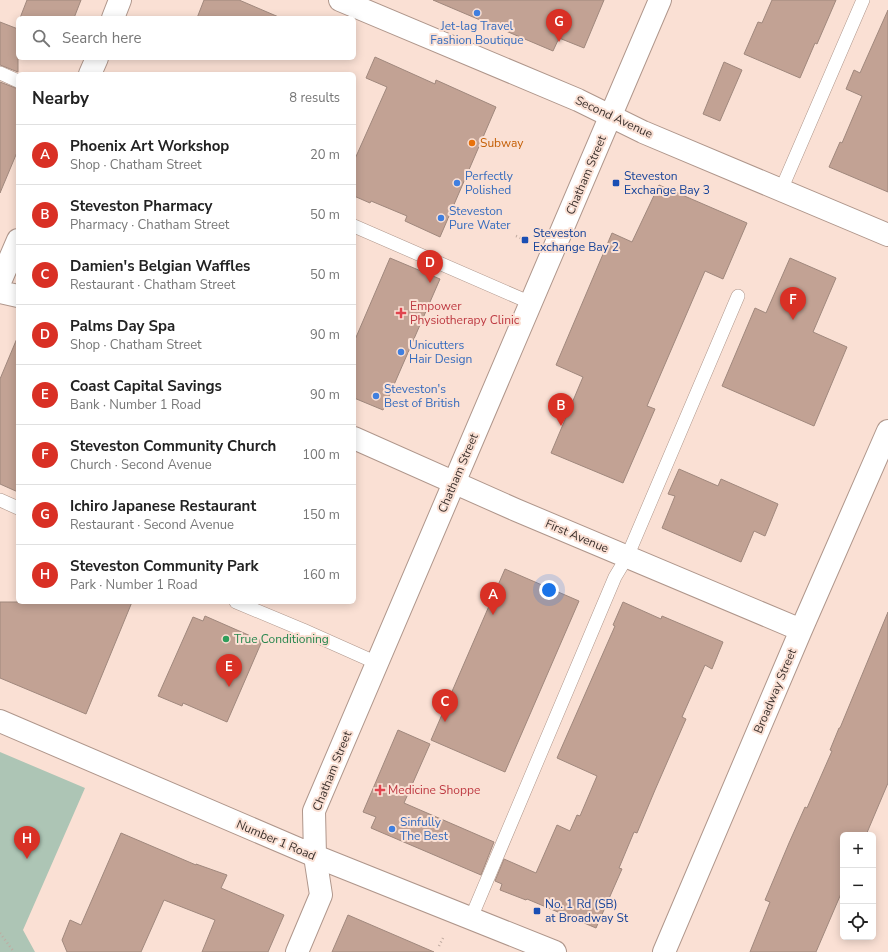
<!DOCTYPE html>
<html lang="en">
<head>
<meta charset="utf-8">
<style>
	:root { --surface:#fff; --page:#f6f6f6; --text:#222; --muted:#767676; --line:#e0e0e0; --accent:#d93025 }
	body { margin:0; font-family:"Nunito Sans",sans-serif; background:var(--page); color:var(--text) }
	.controls { position:absolute; right:12px; bottom:12px; display:grid; overflow:hidden; border-radius:6px; box-shadow:0 2px 10px #0003 }
	.controls button { width:36px; height:36px; display:grid; place-items:center; padding:0; border:0; border-bottom:1px solid var(--line); background:var(--surface); color:var(--text); font:20px sans-serif }
	.you { position:absolute; left:549px; top:590px; width:14px; height:14px; margin:-10px; border:3px solid #fff; border-radius:50%; background:#1a73e8; box-shadow:0 0 0 6px #1a73e833 }
	.badge { display:grid; place-items:center; width:26px; height:26px; border-radius:50%; background:var(--accent); color:#fff; font-size:13px; font-weight:700 }
	.pin { position:absolute; translate:-50% -33px; filter:drop-shadow(0 1px 2px #0008) }
	.pin::after { content:''; position:absolute; top:21px; width:14px; height:12px; background:inherit; clip-path:polygon(0 0,100% 0,50% 100%) }
	.list { margin:0; padding:0; list-style:none }
	h2 { display:flex; justify-content:space-between; align-items:center; height:52px; margin:0; padding:0 16px; font-size:17px }
	h2 small { font-size:13px; font-weight:400; color:var(--muted) }
	.list li { display:grid; grid-template-columns:26px 1fr auto; gap:12px; align-items:center; box-sizing:border-box; height:60px; padding:0 16px; border-top:1px solid var(--line) }
	.list b { display:block; font-size:15px; white-space:nowrap }
	.list p { margin:0; font-size:13px; white-space:nowrap; color:var(--muted) }
	.list em { font-size:13px; font-style:normal; color:var(--muted) }
	.icon { flex:none; width:22px; height:22px; fill:none; stroke:currentColor; stroke-width:2; stroke-linecap:round; stroke-linejoin:round }
	.map { position:relative; flex:none; width:888px; height:952px; overflow:hidden }
	.search { position:absolute; background:var(--surface); box-shadow:0 2px 10px #0003; left:16px; top:16px; width:340px; height:44px; display:flex; align-items:center; gap:10px; box-sizing:border-box; padding:0 14px; border-radius:6px; color:var(--muted); font-size:15px }
	.panel { position:absolute; background:var(--surface); box-shadow:0 2px 10px #0003; left:16px; top:72px; width:340px; height:532px; border-radius:6px }
	.map>svg:first-child { display:block }
	.green { fill:#adc5b5 }
	.building { fill:#c2a294; stroke:#a0887d }
	.lines { fill:none; stroke-linecap:round; stroke-linejoin:round }
	.lane-casing { stroke:#af968b; stroke-width:14 }
	.street-casing { stroke:#af968b; stroke-width:24 }
	.secondary-casing { stroke:#af968b; stroke-width:24 }
	.path { stroke:#bfaaa0; stroke-width:2.5; stroke-dasharray:1 3; stroke-linecap:butt }
	.lane { stroke:#fff; stroke-width:13 }
	.street { stroke:#fff; stroke-width:22 }
	.secondary { stroke:#fff; stroke-width:22 }
	.shop-dot { fill:#3f7fe0; stroke:#fae0d4; stroke-width:1.5 }
	.food-dot { fill:#e8710a; stroke:#fae0d4; stroke-width:1.5 }
	.transit-dot { fill:#1a4fb4; stroke:#fae0d4; stroke-width:1.5 }
	.health-dot { fill:#e0444e; stroke:#fae0d4; stroke-width:1.5 }
	.leisure-dot { fill:#2e9e5b; stroke:#fae0d4; stroke-width:1.5 }
	.labels { text-anchor:middle; dominant-baseline:central; stroke-width:4; stroke-linejoin:round; paint-order:stroke }
	.shop-label { font-size:12px; fill:#366cbe; stroke:#fae0d4; text-anchor:start }
	.street-label { font-size:12px; fill:#3e332f; stroke:#fae0d4 }
	.food-label { font-size:12px; fill:#c56008; stroke:#fae0d4; text-anchor:start }
	.transit-label { font-size:12px; fill:#164399; stroke:#fae0d4; text-anchor:start }
	.health-label { font-size:12px; fill:#be3a42; stroke:#fae0d4; text-anchor:start }
	.leisure-label { font-size:12px; fill:#27864d; stroke:#fae0d4; text-anchor:start }
</style>
</head>
<body>
<div class="map">
<svg width="888" height="952" viewBox="0 0 888 952">
	<rect width="100%" height="100%" fill="#fae0d4"/>
	<!-- green -->
	<path class="green" d="M0 752 85 788 23 930 35 952H0Z"/>
	<!-- building -->
	<path class="building" d="M27 0H81L74 18H20Z
		M204 0H239L281 18H197Z
		M433 0H604L584 48 559 38 553 51Z
		M772 0H836L817 44 815 43 800 78 744 54 758 22 762 23Z
		M888 10V192L829 167 840 142 842 143 862 96 846 89 854 70 860 73Z
		M0 22 18 29V72L0 65Z
		M375 57 435 84 436 80 496 107 440 237 405 221 407 216 371 201 370 203 354 196V161L387 87 366 78Z
		M724 62 742 70 720 121 703 114Z
		M0 82 18 89V150L0 193Z
		M659 185 747 223 723 279 705 271 647 406 655 409 623 483 551 453 583 377 556 365 612 233 632 242Z
		M390 258 440 279 383 410 354 398V342Z
		M790 258 836 278 813 332 847 347 814 426 722 386 755 308 766 313Z
		M18 336V492L0 484V379Z
		M679 469 718 486 721 479 778 504 765 536 754 531 741 562 662 528 675 496 668 494Z
		M505 569 579 601 505 772 431 740Z
		M0 602H132L86 714 0 678Z
		M623 602 661 619 662 616 723 642 712 669 705 665 682 717 686 719 655 790 637 833 634 832 619 868 622 869 596 928 527 899 526 900 500 890 502 884 495 881 504 859 536 873 557 825 570 831 577 815 580 816 597 776 557 758 615 626 613 625Z
		M888 612V783L866 835H843V889L816 952H750L770 902 765 900 789 843 805 807 807 808 832 751 830 750 839 728H840Z
		M205 616 262 641 227 722 183 703 182 706 158 696 193 617 203 621Z
		M398 730 430 744 404 803 494 842 481 875 371 828 376 817 363 812Z
		M121 833 196 865V864L227 875 221 888 284 915 268 952H202L215 920 164 900 141 952H67L62 940 70 920 81 925Z
		M348 915 434 952H332Z"/>
	<g class="lines">
		<defs>
			<path id="lane" d="M0 73 18 81
				M781 190 863 0
				M354 226 531 303
				M0 500 18 508
				M236 602 303 630 377 663
				M471 918 615 577 627 557 738 296"/>
			<path id="street" d="M340 0 578 100 643 132 888 235
				M113 18 120 0
				M90 74 97 58
				M0 282 18 240
				M0 292 18 296
				M354 438 516 510 801 630
				M297 952 321 895 315 856
				M664 952 801 630 888 431"/>
			<path id="secondary" d="M0 721 315 856 555 952
				M315 856 314 811 660 0"/>
		</defs>
		<!-- lane casing -->
		<use href="#lane" class="lane-casing"/>
		<!-- street casing -->
		<use href="#street" class="street-casing"/>
		<!-- secondary casing -->
		<use href="#secondary" class="secondary-casing"/>
		<!-- path -->
		<path class="path" d="M516 236 525 240
			M0 933 14 952
			M439 946 443 938"/>
		<!-- lane -->
		<use href="#lane" class="lane"/>
		<!-- street -->
		<use href="#street" class="street"/>
		<!-- secondary -->
		<use href="#secondary" class="secondary"/>
	</g>
	<!-- markers -->
	<g class="shop-dot">
		<circle cx="477" cy="13" r="4"/>
		<circle cx="457" cy="183" r="4"/>
		<circle cx="441" cy="218" r="4"/>
		<circle cx="401" cy="352" r="4"/>
		<circle cx="376" cy="396" r="4"/>
		<circle cx="392" cy="829" r="4"/>
	</g>
	<circle class="food-dot" cx="472" cy="143" r="4"/>
	<g class="transit-dot">
		<rect x="612" y="179" width="8" height="8" rx="2"/>
		<rect x="521" y="236" width="8" height="8" rx="2"/>
		<rect x="533" y="907" width="8" height="8" rx="2"/>
	</g>
	<g class="health-dot">
		<path d="M399 307h4v4h4v4h-4v4h-4v-4h-4v-4h4z"/>
		<path d="M378 784h4v4h4v4h-4v4h-4v-4h-4v-4h4z"/>
	</g>
	<circle class="leisure-dot" cx="226" cy="639" r="4"/>
	<g class="labels">
		<!-- shop labels -->
		<g class="shop-label">
			<text x="477" y="26" text-anchor="middle">Jet-lag Travel<tspan x="477" dy="14">Fashion Boutique</tspan></text>
			<text x="465" y="176">Perfectly<tspan x="465" dy="14">Polished</tspan></text>
			<text x="449" y="211">Steveston<tspan x="449" dy="14">Pure Water</tspan></text>
			<text x="409" y="345">Unicutters<tspan x="409" dy="14">Hair Design</tspan></text>
			<text x="384" y="389">Steveston's<tspan x="384" dy="14">Best of British</tspan></text>
			<text x="400" y="822">Sinfully<tspan x="400" dy="14">The Best</tspan></text>
		</g>
		<!-- street labels -->
		<g class="street-label">
			<text transform="translate(614 117) rotate(25)">Second Avenue</text>
			<text transform="translate(586 175) rotate(-67)">Chatham Street</text>
			<text transform="translate(458 473) rotate(-67)">Chatham Street</text>
			<text transform="translate(577 536) rotate(23)">First Avenue</text>
			<text transform="translate(775 691) rotate(-67)">Broadway Street</text>
			<text transform="translate(332 771) rotate(-68)">Chatham Street</text>
			<text transform="translate(276 840) rotate(23)">Number 1 Road</text>
		</g>
		<!-- food labels -->
		<g class="food-label">
			<text x="480" y="143">Subway</text>
		</g>
		<!-- transit labels -->
		<g class="transit-label">
			<text x="624" y="176">Steveston<tspan x="624" dy="14">Exchange Bay 3</tspan></text>
			<text x="533" y="233">Steveston<tspan x="533" dy="14">Exchange Bay 2</tspan></text>
			<text x="545" y="904">No. 1 Rd (SB)<tspan x="545" dy="14">at Broadway St</tspan></text>
		</g>
		<!-- health labels -->
		<g class="health-label">
			<text x="410" y="306">Empower<tspan x="410" dy="14">Physiotherapy Clinic</tspan></text>
			<text x="388" y="790">Medicine Shoppe</text>
		</g>
		<!-- leisure labels -->
		<g class="leisure-label">
			<text x="234" y="639">True Conditioning</text>
		</g>
	</g>
</svg>
<div class="controls">
<button>+</button>
<button>−</button>
<button><svg class="icon" aria-label="locate" viewBox="0 0 24 24"><circle cx="12" cy="12" r="6"/><path d="M12 2v4M12 18v4M2 12h4M18 12h4"/></svg></button>
</div>
<div class="you"></div>
<div class="pin badge" style="left:493px;top:615px">A</div>
<div class="pin badge" style="left:561px;top:426px">B</div>
<div class="pin badge" style="left:445px;top:722px">C</div>
<div class="pin badge" style="left:430px;top:283px">D</div>
<div class="pin badge" style="left:229px;top:687px">E</div>
<div class="pin badge" style="left:793px;top:320px">F</div>
<div class="pin badge" style="left:559px;top:42px">G</div>
<div class="pin badge" style="left:27px;top:859px">H</div>
<div class="search"><svg class="icon" aria-label="search" viewBox="0 0 24 24"><circle cx="10" cy="10" r="6"/><path d="M15 15l6 6"/></svg>Search here</div>
<section class="panel">
<h2>Nearby<small>8 results</small></h2>
<ul class="list">
<li><span class="badge">A</span><div><b>Phoenix Art Workshop</b><p>Shop · Chatham Street</p></div><em>20 m</em></li>
<li><span class="badge">B</span><div><b>Steveston Pharmacy</b><p>Pharmacy · Chatham Street</p></div><em>50 m</em></li>
<li><span class="badge">C</span><div><b>Damien's Belgian Waffles</b><p>Restaurant · Chatham Street</p></div><em>50 m</em></li>
<li><span class="badge">D</span><div><b>Palms Day Spa</b><p>Shop · Chatham Street</p></div><em>90 m</em></li>
<li><span class="badge">E</span><div><b>Coast Capital Savings</b><p>Bank · Number 1 Road</p></div><em>90 m</em></li>
<li><span class="badge">F</span><div><b>Steveston Community Church</b><p>Church · Second Avenue</p></div><em>100 m</em></li>
<li><span class="badge">G</span><div><b>Ichiro Japanese Restaurant</b><p>Restaurant · Second Avenue</p></div><em>150 m</em></li>
<li><span class="badge">H</span><div><b>Steveston Community Park</b><p>Park · Number 1 Road</p></div><em>160 m</em></li>
</ul>
</section>
</div>
</body>
</html>
